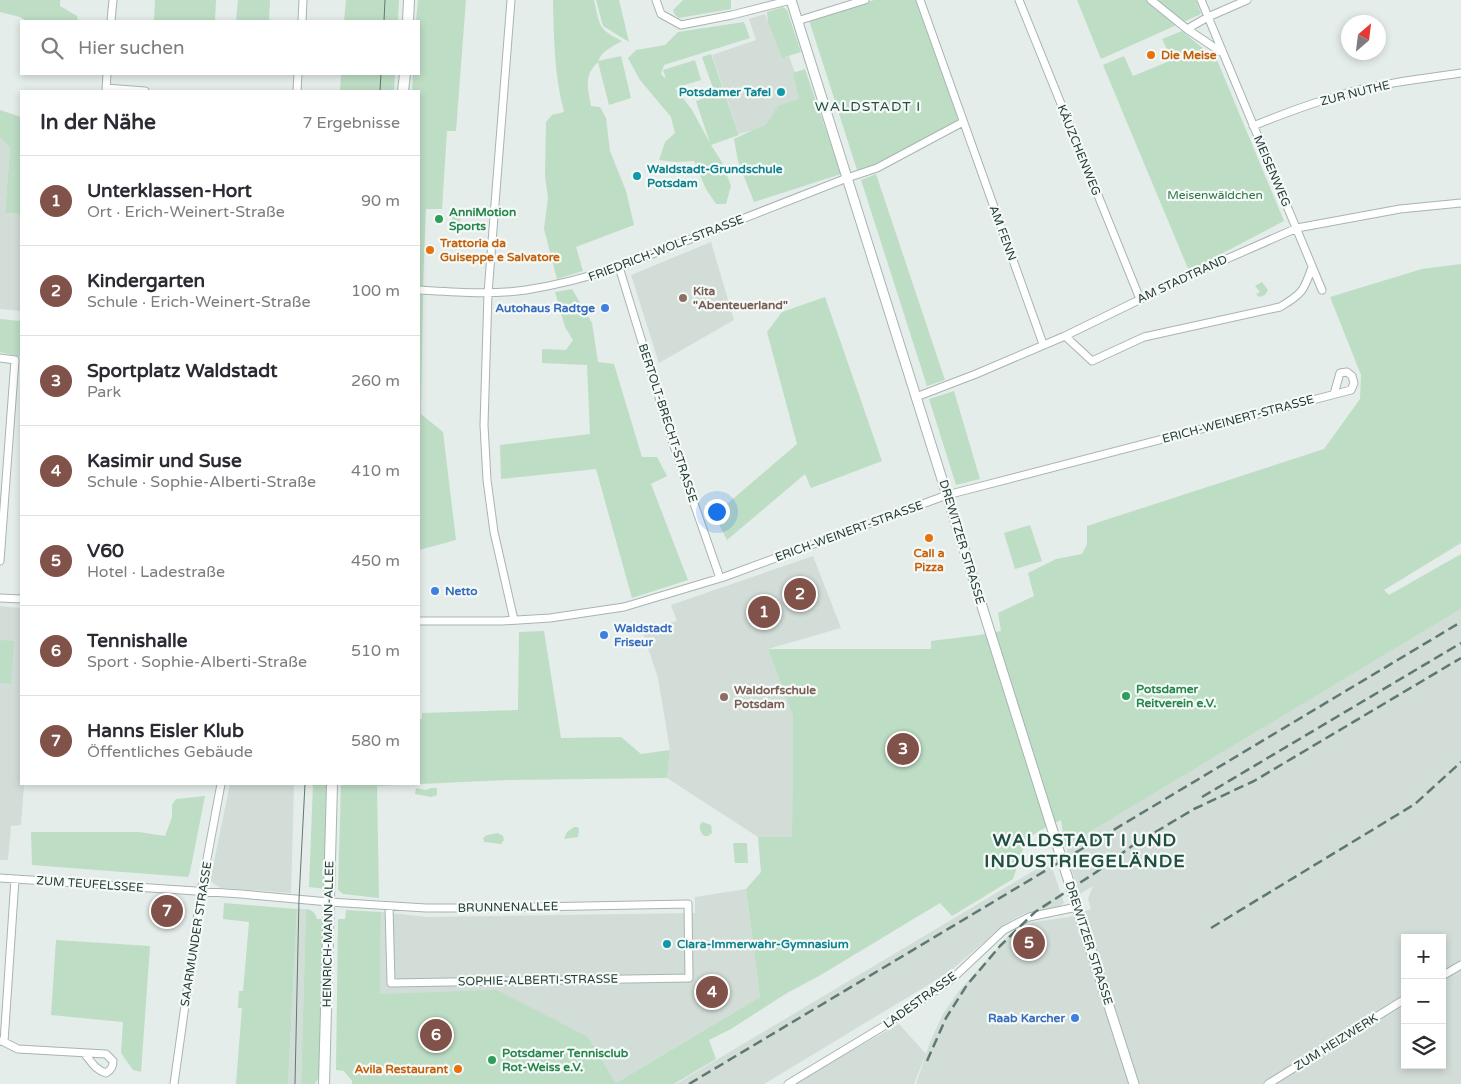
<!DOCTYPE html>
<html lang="de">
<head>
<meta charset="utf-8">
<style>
	:root { --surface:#fff; --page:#f2f2f3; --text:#2b2b33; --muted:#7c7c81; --line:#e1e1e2; --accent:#815249 }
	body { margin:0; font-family:"Varela Round",sans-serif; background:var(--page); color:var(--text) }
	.controls { position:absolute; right:15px; bottom:15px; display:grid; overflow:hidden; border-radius:0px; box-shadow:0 2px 8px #0003 }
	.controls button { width:45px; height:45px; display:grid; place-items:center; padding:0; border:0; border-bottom:1px solid var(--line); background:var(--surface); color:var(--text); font:25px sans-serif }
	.compass { position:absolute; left:1341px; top:15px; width:45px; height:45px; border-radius:50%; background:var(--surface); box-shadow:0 2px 8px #0003; rotate:28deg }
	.you { position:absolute; left:716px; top:511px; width:18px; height:18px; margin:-12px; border:4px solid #fff; border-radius:50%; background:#1a73e8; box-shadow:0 0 0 8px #1a73e833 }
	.badge { display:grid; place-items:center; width:32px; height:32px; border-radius:50%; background:var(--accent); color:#fff; font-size:16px; font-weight:700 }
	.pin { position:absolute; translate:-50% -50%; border:2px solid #fff; box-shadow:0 1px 5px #0006 }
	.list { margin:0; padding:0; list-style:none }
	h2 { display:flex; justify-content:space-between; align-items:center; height:65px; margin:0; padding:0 20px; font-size:21px }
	h2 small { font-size:16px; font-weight:400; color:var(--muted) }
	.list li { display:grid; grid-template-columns:32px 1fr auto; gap:15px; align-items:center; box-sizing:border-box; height:90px; padding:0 20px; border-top:1px solid var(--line) }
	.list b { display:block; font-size:19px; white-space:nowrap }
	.list p { margin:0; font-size:16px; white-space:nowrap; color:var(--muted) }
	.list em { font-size:16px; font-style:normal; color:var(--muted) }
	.icon { flex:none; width:28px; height:28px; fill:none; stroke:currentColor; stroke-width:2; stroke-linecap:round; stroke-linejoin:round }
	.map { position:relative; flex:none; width:1461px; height:1084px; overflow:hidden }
	.search { position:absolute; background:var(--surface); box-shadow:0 2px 8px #0003; left:20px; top:20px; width:400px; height:55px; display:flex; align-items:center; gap:12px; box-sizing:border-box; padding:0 18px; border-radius:0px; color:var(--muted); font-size:19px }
	.panel { position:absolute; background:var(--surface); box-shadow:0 2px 8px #0003; left:20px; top:90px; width:400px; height:695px; border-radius:0px }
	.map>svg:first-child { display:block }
	.built { fill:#d2ddd8; fill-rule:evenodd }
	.green { fill:#beddc5 }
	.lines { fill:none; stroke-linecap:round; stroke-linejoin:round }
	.minor-casing { stroke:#a7b5b0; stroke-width:9 }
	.tertiary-casing { stroke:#a7b5b0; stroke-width:11 }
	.secondary-casing { stroke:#a3b8b0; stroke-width:12 }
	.minor { stroke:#fff; stroke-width:7 }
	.tertiary { stroke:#fff; stroke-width:9 }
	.secondary { stroke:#fff; stroke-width:10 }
	.tram { stroke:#5f7971; stroke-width:1 }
	.rail { stroke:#5f7971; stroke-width:2.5; stroke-dasharray:10 5; stroke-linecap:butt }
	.food-dot { fill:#e8710a; stroke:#f5f9f7; stroke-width:2 }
	.culture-dot { fill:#0f9aa8; stroke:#f5f9f7; stroke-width:2 }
	.leisure-dot { fill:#2e9e5b; stroke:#f5f9f7; stroke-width:2 }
	.education-dot { fill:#8d6e63; stroke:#f5f9f7; stroke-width:2 }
	.shop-dot { fill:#3f7fe0; stroke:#f5f9f7; stroke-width:2 }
	.labels { text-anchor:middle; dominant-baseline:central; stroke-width:4.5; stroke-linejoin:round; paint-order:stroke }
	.food-label { font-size:12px; font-weight:bold; fill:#c56008; stroke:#f5f9f7; text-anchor:start }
	.culture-label { font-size:12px; font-weight:bold; fill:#0d838f; stroke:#f5f9f7; text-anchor:start }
	.street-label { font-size:12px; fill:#243e36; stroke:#f5f9f7 }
	.park-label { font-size:12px; fill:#307348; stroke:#f5f9f7 }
	.leisure-label { font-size:12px; font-weight:bold; fill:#27864d; stroke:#f5f9f7; text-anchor:start }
	.education-label { font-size:12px; font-weight:bold; fill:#785e54; stroke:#f5f9f7; text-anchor:start }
	.shop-label { font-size:12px; font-weight:bold; fill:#366cbe; stroke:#f5f9f7; text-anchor:end }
	.neighbourhood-label { font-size:14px; letter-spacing:1px; fill:#214f42; stroke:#f5f9f7 }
	.district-label { font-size:18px; font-weight:bold; letter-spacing:1px; fill:#214f42; stroke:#f5f9f7 }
</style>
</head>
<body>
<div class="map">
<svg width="1461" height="1084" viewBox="0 0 1461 1084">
	<rect width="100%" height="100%" fill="#e4ede9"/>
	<!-- built -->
	<path class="built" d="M765 14 782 57 789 56 804 99 782 122 739 134 712 55 756 40 749 19Z
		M0 137 10 148 5 213 21 214V311L0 309Z
		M711 242 734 320 659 363 631 275Z
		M813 556 841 628 768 649 793 716 792 837H758L667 778 670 750 658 678 642 630 677 621 671 605Z
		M0 606 21 608V784H24L21 825 11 826 8 860H0Z
		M1461 609V1084H916L930 1042 943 1014 958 992 1008 936 1033 922 1069 917 1091 909 1088 899 1093 886 1080 894 1066 854 1068 845ZM1405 938H1442V1065H1405Z
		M230 784H294L291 893 221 888 210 881Z
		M1050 861 1064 903 1060 906 1025 913 1005 924 948 973 764 1084H676Z
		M746 889 760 997 616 1083 588 1037 380 994 381 912 427 917 695 913V897Z
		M297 909H306L301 1084H288Z
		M899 1024 926 1054 914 1084H795L842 1056Z"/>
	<!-- green -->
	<path class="green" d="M0 0H60V6L77 16 78 21H26L20 17 0 12Z
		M155 0H216L215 21H154Z
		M238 0H270L269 21H236Z
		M346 0H399L398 21H344Z
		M418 0H466L456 131H447L442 209H426L423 287H419V91H412L413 74H419V21H416Z
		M553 0H594C600 25 597 29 622 41 613 46 602 51 598 61L621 56 631 98 609 105 598 62C583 76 588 88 591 106L600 107 606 118 610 151 626 191 634 225 576 247 583 271 557 279 544 229 548 198 545 176 546 122 552 115 564 112C554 73 554 40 553 0Z
		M596 0H619L629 42 603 26Z
		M683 0H731V9L679 18 675 15 673 10Z
		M874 0H917L960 121 858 173 809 20Z
		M1077 0H1196L1201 14 1101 59Z
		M783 7 787 10 801 52 782 58 768 22 767 12Z
		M744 22 750 38 664 65 661 74 666 79 663 70 695 60 701 80 675 88 692 110 710 143 696 101 715 94 702 57 711 54 739 135 711 145 722 162 731 186 726 204H716L706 189 694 161 676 162 659 160 665 142 675 133 671 117 640 80 628 58 636 50 665 45 678 32Z
		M1182 31 1217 60 1284 221 1189 271 1103 65 1124 56 1133 76 1172 60 1162 39Z
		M805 69 841 174 754 202 738 161 734 139 755 129 766 125 778 106 799 99 793 73Z
		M341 74H395L394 91H340Z
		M0 110 21 117V214L5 213 10 148 0 137Z
		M876 174 945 380 927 386 861 180Z
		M452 213 461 214 460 226H452Z
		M1461 264V543L1384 590 1389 595 1461 554V609L1068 845 1065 847 1061 820 1039 831 1026 840 1013 879 952 916 940 903 819 976 787 993 731 1029 709 1040 716 1059 674 1084H352V1081L344 1071 336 1070 338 919H345L346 910 381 912 380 994 497 990 588 1037 616 1083 760 997 746 889 761 872 758 837H792L793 716 768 649H931V641L980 635 1001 631 998 613 1034 596 1028 573 1056 559 1082 554 1087 544V526L1324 449 1360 399 1361 375 1330 297 1422 269Z
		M1262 282 1268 290 1265 295 1259 297 1256 294 1260 292 1255 286Z
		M572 289 592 323 598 362 614 364 642 457H657L667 476 651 484 688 580 632 598 596 469 501 479 500 445 590 434 587 365 542 363V349L566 350 573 340 565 327 555 292Z
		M419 295H423L421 414 443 432 456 540 419 550Z
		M825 297 882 461 811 488 805 474 727 540 714 515 797 444 767 332 782 312Z
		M0 319 21 321V357L0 352Z
		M954 391 980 479 956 485 929 399Z
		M1030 525 1042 561 1015 569 1004 533Z
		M544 631 561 738 621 737 641 754 670 750 667 778 507 780 377 786 379 898 343 894 338 890 341 784H419V719H422V713L518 710 519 632Z
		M0 640 14 641 11 684 0 683Z
		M313 784H326L325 889 309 887Z
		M416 788 426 790 431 788H437V795L431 797 415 794Z
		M205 796 190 872 188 877 32 865 31 832H139L165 836 172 817V805L176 799Z
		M702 822 711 825 712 833 708 836H704C700 832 698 826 702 822Z
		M574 827H578L579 830 578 837 564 839 567 832Z
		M498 833 503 836 504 840 501 844 484 842 483 838 487 835Z
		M733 843H747L748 863H735Z
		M224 903 297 909 288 1084H236L242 1008H238L239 991H243L249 922 223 919Z
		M306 909C312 910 315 912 317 919H323L320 1075 315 1084H301Z
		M56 940 150 946 141 1072 133 1070 121 1053 123 1022 51 1015Z"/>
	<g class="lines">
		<defs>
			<path id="minor" d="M511 0 488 293 484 425 487 480 494 532 514 620
				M656 0 661 14 681 25 732 15 791 0
				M920 0 1043 344
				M1019 0 1140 299
				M1151 0 1187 29 1221 52
				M1201 0 1322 290
				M111 21 113 0
				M302 21 303 0
				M797 21 865 0
				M1187 29 1208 17 1247 0
				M106 88 145 91
				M106 91 107 74
				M297 91 298 74
				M1253 126C1285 113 1317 101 1351 92 1387 82 1424 79 1461 73
				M619 267 674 446 720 578
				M419 290C454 292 491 295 526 290 558 285 588 277 619 267L847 178 877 168 963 122
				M1065 336 1092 361 1144 337 1280 307C1302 294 1304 291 1312 267
				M0 358 15 360 0 561
				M916 397 976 374 1065 336 1188 276 1297 228 1400 209 1461 203
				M0 598 21 599
				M419 621H502L550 618 624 607 724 577 947 495 1351 390 1354 383 1352 376 1347 372 1340 373 1334 394
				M0 878 241 894 329 902 426 908H479L688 904 689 978 391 983 389 906
				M1442 976 1461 965
				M0 1041 4 1042 15 879
				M4 1042 18 1049 106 1054 113 1061C113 1067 111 1070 106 1073 95 1070 91 1061 84 1053
				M174 1084 201 891 221 784
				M788 1084 884 1026 952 979 1004 930 1029 917 1077 907
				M1268 1084 1405 999"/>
			<path id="tertiary" d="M791 0 1061 857 1134 1084"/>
			<path id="secondary" d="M408 21 409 0
				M403 91 405 74
				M324 1084 332 784"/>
		</defs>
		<!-- minor casing -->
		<use href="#minor" class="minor-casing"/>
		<!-- tertiary casing -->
		<use href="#tertiary" class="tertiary-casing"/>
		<!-- secondary casing -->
		<use href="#secondary" class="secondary-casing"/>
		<!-- minor -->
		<use href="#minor" class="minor"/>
		<!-- tertiary -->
		<use href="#tertiary" class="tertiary"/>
		<!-- secondary -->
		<use href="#secondary" class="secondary"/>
		<!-- tram -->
		<path class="tram" d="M384 21 385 0
			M380 91 381 74
			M295 1084 299 899 305 784"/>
		<!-- rail -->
		<path class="rail" d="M1202 797 1461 643
			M1211 928 1415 804 1461 762
			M927 1061 946 1018 967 985 1000 946 1035 912 1095 873 1132 846 1194 809 1254 781 1461 658
			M689 1084 1461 622"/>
	</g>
	<!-- markers -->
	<g class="food-dot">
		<circle cx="1151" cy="55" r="5"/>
		<circle cx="430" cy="250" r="5"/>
		<circle cx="929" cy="538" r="5"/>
		<circle cx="458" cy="1069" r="5"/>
	</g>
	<g class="culture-dot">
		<circle cx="781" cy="92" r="5"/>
		<circle cx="637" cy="176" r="5"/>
		<circle cx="667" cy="944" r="5"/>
	</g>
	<g class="leisure-dot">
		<circle cx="439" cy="219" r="5"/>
		<circle cx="1126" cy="696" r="5"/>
		<circle cx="492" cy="1060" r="5"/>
	</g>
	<g class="education-dot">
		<circle cx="683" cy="298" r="5"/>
		<circle cx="724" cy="697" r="5"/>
	</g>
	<g class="shop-dot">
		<circle cx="605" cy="308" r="5"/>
		<circle cx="435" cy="591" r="5"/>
		<circle cx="604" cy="635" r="5"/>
		<circle cx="1075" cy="1018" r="5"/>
	</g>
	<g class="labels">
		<!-- food labels -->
		<g class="food-label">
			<text x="1161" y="55">Die Meise</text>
			<text x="440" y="243">Trattoria da<tspan x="440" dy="14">Guiseppe e Salvatore</tspan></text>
			<text x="929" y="553" text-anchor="middle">Call a<tspan x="929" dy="14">Pizza</tspan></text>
			<text x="448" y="1069" text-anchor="end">Avila Restaurant</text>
		</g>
		<!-- culture labels -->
		<g class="culture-label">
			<text x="771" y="92" text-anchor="end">Potsdamer Tafel</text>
			<text x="647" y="169">Waldstadt-Grundschule<tspan x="647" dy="14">Potsdam</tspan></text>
			<text x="677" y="944">Clara-Immerwahr-Gymnasium</text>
		</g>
		<!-- street labels -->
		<g class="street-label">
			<text transform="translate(1355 93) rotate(-14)">ZUR NUTHE</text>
			<text transform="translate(1079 150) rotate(68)">KÄUZCHENWEG</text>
			<text transform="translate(1272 171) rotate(67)">MEISENWEG</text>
			<text transform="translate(1003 233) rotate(70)">AM FENN</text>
			<text transform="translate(666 248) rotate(-21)">FRIEDRICH-WOLF-STRASSE</text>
			<text transform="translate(1182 279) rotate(-25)">AM STADTRAND</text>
			<text transform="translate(1238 419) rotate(-15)">ERICH-WEINERT-STRASSE</text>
			<text transform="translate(668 423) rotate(72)">BERTOLT-BRECHT-STRASSE</text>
			<text transform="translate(849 531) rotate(-20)">ERICH-WEINERT-STRASSE</text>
			<text transform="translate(962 542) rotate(73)">DREWITZER STRASSE</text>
			<text transform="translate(90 884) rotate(4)">ZUM TEUFELSSEE</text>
			<text transform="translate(508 907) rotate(-1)">BRUNNENALLEE</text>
			<text transform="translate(196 934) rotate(-81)">SAARMUNDER STRASSE</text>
			<text transform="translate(328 934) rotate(-89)">HEINRICH-MANN-ALLEE</text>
			<text transform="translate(1089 943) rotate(72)">DREWITZER STRASSE</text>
			<text transform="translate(538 980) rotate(-1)">SOPHIE-ALBERTI-STRASSE</text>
			<text transform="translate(920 1000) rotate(-36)">LADESTRASSE</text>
			<text transform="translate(1336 1042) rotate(-32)">ZUM HEIZWERK</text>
		</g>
		<!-- park labels -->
		<g class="park-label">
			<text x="1215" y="195">Meisenwäldchen</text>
		</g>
		<!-- leisure labels -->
		<g class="leisure-label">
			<text x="449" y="212">AnniMotion<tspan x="449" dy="14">Sports</tspan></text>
			<text x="1136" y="689">Potsdamer<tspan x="1136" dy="14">Reitverein e.V.</tspan></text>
			<text x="502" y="1053">Potsdamer Tennisclub<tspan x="502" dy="14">Rot-Weiss e.V.</tspan></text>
		</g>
		<!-- education labels -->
		<g class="education-label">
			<text x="693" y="291">Kita<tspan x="693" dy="14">"Abenteuerland"</tspan></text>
			<text x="734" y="690">Waldorfschule<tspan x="734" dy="14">Potsdam</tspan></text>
		</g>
		<!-- shop labels -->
		<g class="shop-label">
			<text x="595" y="308">Autohaus Radtge</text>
			<text x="445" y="591" text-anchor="start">Netto</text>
			<text x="614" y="628" text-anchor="start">Waldstadt<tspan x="614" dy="14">Friseur</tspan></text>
			<text x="1065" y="1018">Raab Karcher</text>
		</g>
		<!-- neighbourhood labels -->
		<g class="neighbourhood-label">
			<text x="868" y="106">WALDSTADT I</text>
		</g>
		<!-- district labels -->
		<g class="district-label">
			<text x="1085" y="840">WALDSTADT I UND<tspan x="1085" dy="21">INDUSTRIEGELÄNDE</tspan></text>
		</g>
	</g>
</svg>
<div class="controls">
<button>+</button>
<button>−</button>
<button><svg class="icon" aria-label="layers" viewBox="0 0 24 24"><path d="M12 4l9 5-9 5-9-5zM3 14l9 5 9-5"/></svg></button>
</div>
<svg class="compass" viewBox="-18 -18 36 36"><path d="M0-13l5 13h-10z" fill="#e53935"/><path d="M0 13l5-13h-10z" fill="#7c7c81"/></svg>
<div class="you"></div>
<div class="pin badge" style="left:764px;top:612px">1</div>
<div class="pin badge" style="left:800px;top:594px">2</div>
<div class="pin badge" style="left:903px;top:749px">3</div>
<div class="pin badge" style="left:712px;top:992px">4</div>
<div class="pin badge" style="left:1029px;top:943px">5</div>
<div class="pin badge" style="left:436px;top:1035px">6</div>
<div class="pin badge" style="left:167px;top:911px">7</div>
<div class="search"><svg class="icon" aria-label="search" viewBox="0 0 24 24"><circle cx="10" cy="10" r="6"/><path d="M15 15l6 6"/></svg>Hier suchen</div>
<section class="panel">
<h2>In der Nähe<small>7 Ergebnisse</small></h2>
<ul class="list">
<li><span class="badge">1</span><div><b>Unterklassen-Hort</b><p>Ort · Erich-Weinert-Straße</p></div><em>90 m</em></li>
<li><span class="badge">2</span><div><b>Kindergarten</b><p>Schule · Erich-Weinert-Straße</p></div><em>100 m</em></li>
<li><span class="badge">3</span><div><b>Sportplatz Waldstadt</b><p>Park</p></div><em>260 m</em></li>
<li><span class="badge">4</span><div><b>Kasimir und Suse</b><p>Schule · Sophie-Alberti-Straße</p></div><em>410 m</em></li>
<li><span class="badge">5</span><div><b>V60</b><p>Hotel · Ladestraße</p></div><em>450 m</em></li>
<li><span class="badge">6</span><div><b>Tennishalle</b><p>Sport · Sophie-Alberti-Straße</p></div><em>510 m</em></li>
<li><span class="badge">7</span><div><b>Hanns Eisler Klub</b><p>Öffentliches Gebäude</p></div><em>580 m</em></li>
</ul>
</section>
</div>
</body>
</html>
